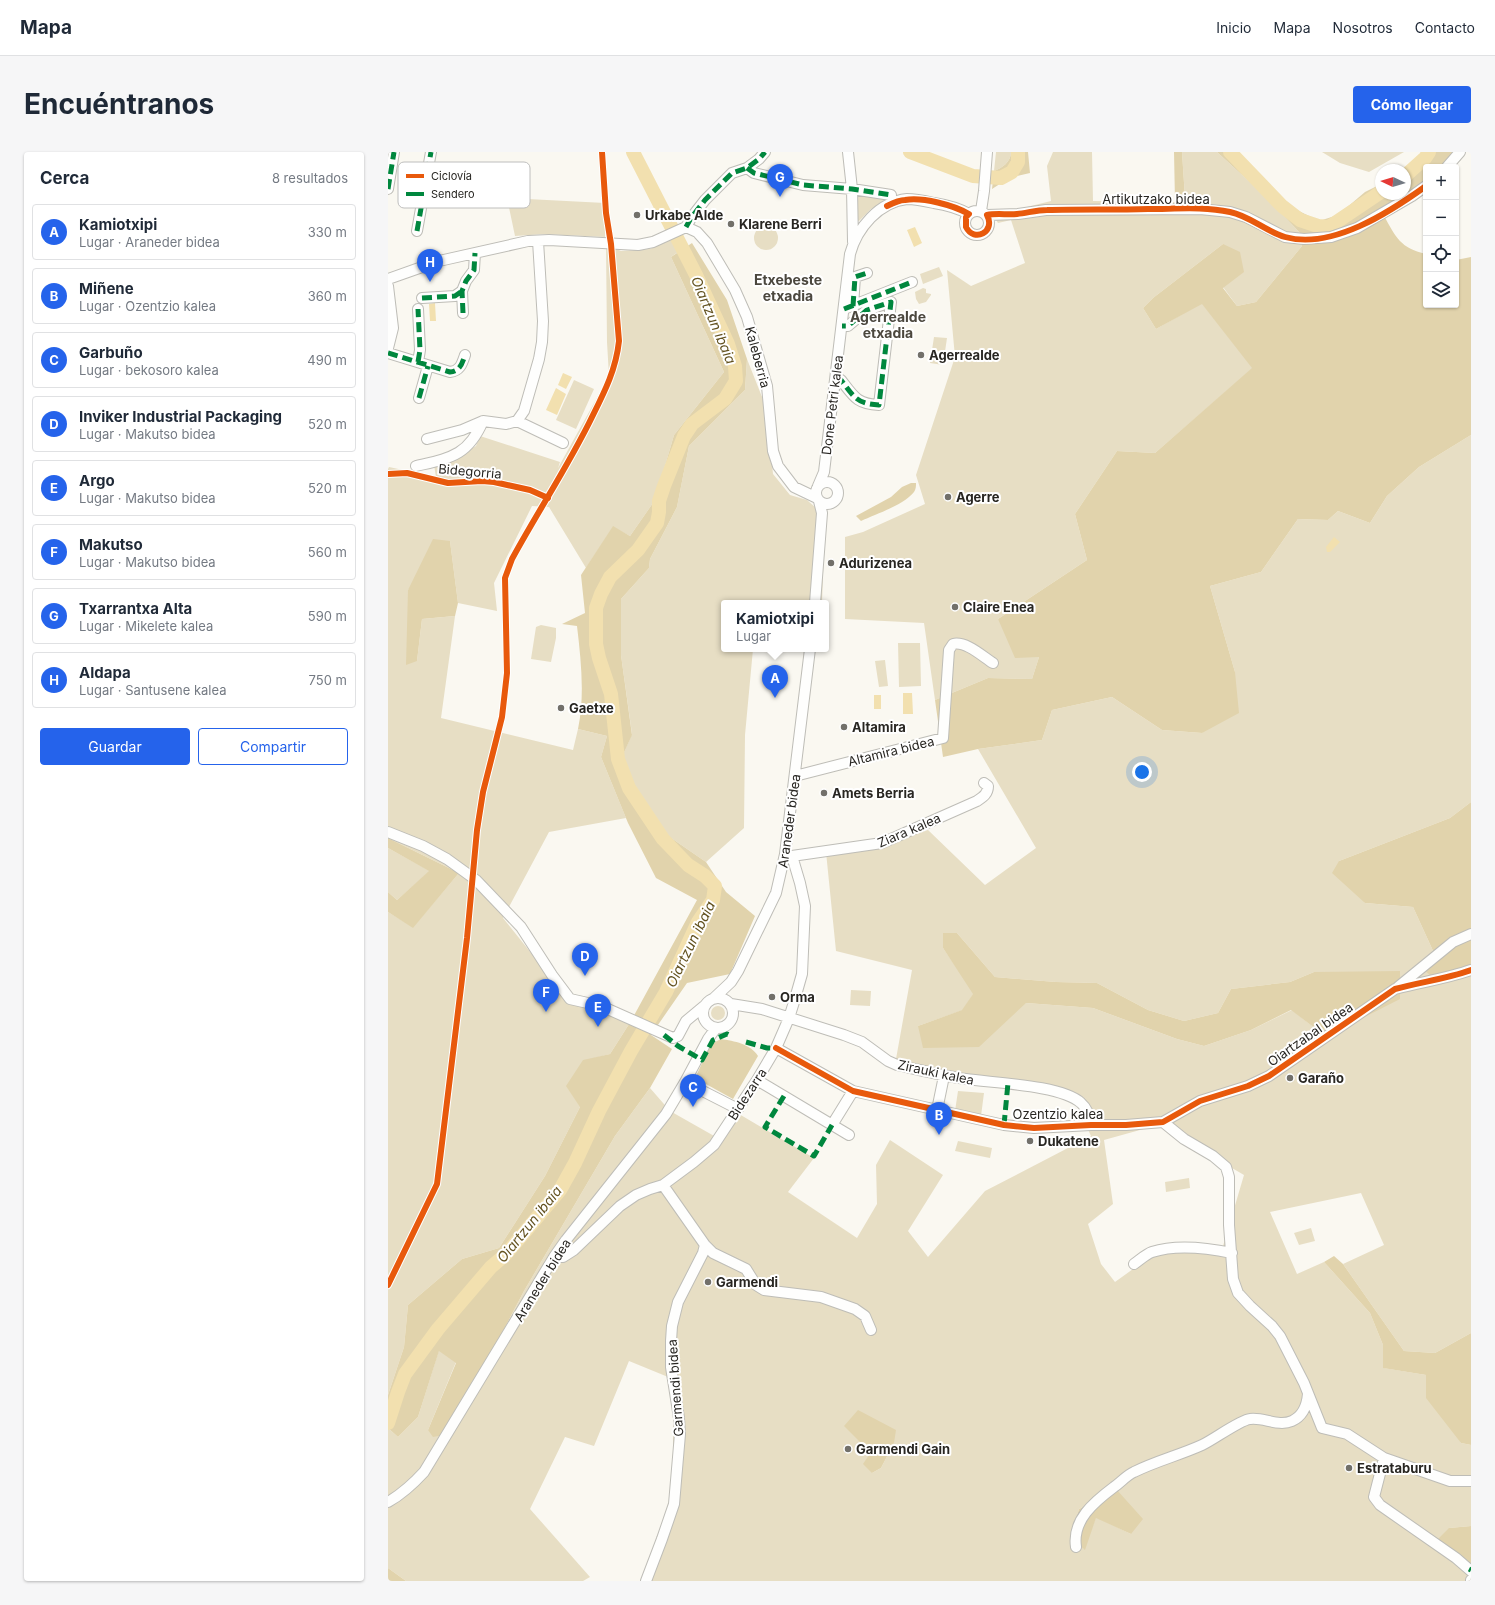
<!DOCTYPE html>
<html lang="es">
<head>
<meta charset="utf-8">
<style>
	:root { --surface:#fff; --page:#f6f6f7; --text:#1f2937; --muted:#747a83; --line:#e0e1e3; --accent:#2563eb }
	body { margin:0; font-family:Inter,sans-serif; background:var(--page); color:var(--text) }
	.controls { position:absolute; right:12px; top:12px; display:grid; overflow:hidden; border-radius:4px; box-shadow:0 1px 3px #0004 }
	.controls button { width:36px; height:36px; display:grid; place-items:center; padding:0; border:0; border-bottom:1px solid var(--line); background:var(--surface); color:var(--text); font:20px sans-serif }
	.compass { position:absolute; left:987px; top:12px; width:36px; height:36px; border-radius:50%; background:var(--surface); box-shadow:0 1px 3px #0004; rotate:274deg }
	.you { position:absolute; left:754px; top:620px; width:14px; height:14px; margin:-10px; border:3px solid #fff; border-radius:50%; background:#1a73e8; box-shadow:0 0 0 6px #1a73e833 }
	.badge { display:grid; place-items:center; width:26px; height:26px; border-radius:50%; background:var(--accent); color:#fff; font-size:13px; font-weight:700 }
	.pin { position:absolute; translate:-50% -33px; filter:drop-shadow(0 1px 2px #0008) }
	.pin::after { content:''; position:absolute; top:21px; width:14px; height:12px; background:inherit; clip-path:polygon(0 0,100% 0,50% 100%) }
	.popup { position:absolute; left:333px; top:448px; width:108px; height:52px; box-sizing:border-box; display:grid; place-content:center; border-radius:4px; background:var(--surface); filter:drop-shadow(0 1px 3px #0005); font-size:13px; white-space:nowrap; color:var(--muted) }
	.popup b { font-size:15px; color:var(--text) }
	.popup::after { content:''; position:absolute; left:50%; top:100%; margin-left:-8px; border:8px solid transparent; border-top-color:var(--surface) }
	.list { margin:0; padding:0; list-style:none }
	h2 { display:flex; justify-content:space-between; align-items:center; height:52px; margin:0; padding:0 16px; font-size:17px }
	h2 small { font-size:13px; font-weight:400; color:var(--muted) }
	.list li { display:grid; grid-template-columns:26px 1fr auto; gap:12px; align-items:center; box-sizing:border-box; height:56px; margin:0 8px 8px; padding:0 8px; border:1px solid var(--line); border-radius:4px }
	.list b { display:block; font-size:15px; white-space:nowrap }
	.list p { margin:0; font-size:13px; white-space:nowrap; color:var(--muted) }
	.list em { font-size:13px; font-style:normal; color:var(--muted) }
	.actions { display:flex; gap:8px; padding:12px 16px }
	.actions a { flex:1; padding:9px 0; border:1px solid var(--accent); border-radius:4px; text-align:center; font-size:14px; color:var(--accent) }
	.actions .main { background:var(--accent); color:#fff }
	.icon { flex:none; width:22px; height:22px; fill:none; stroke:currentColor; stroke-width:2; stroke-linecap:round; stroke-linejoin:round }
	.map { position:relative; flex:none; width:1083px; height:1429px; overflow:hidden; border-radius:4px }
	header { display:flex; align-items:center; gap:24px; box-sizing:border-box; height:56px; padding:0 20px; background:var(--surface); border-bottom:1px solid var(--line) }
	header strong { font-size:19px }
	nav { display:flex; gap:22px; margin-inline-start:auto; font-size:14px }
	.intro { display:flex; align-items:center; justify-content:space-between; box-sizing:border-box; height:96px; padding:0 24px }
	h1 { margin:0; font-size:28px }
	.button { padding:10px 18px; border-radius:4px; background:var(--accent); color:#fff; font-size:14px; font-weight:700 }
	main { display:flex; gap:24px; padding:0 24px }
	aside { flex:1; background:var(--surface); border-radius:4px; box-shadow:0 1px 3px #0004 }
	.map>svg:first-child { display:block }
	.green { fill:#e7dec4; fill-rule:evenodd }
	.forest { fill:#e1d3ac }
	.water { fill:#f2e0af }
	.lines { fill:none; stroke-linecap:round; stroke-linejoin:round }
	.river { stroke:#f2e0af; stroke-width:14 }
	.minor-casing { stroke:#bebdb7; stroke-width:12 }
	.minor { stroke:#fefefd; stroke-width:10 }
	.quiet { stroke:#00873e; stroke-width:5; stroke-dasharray:10 5; stroke-linecap:butt }
	.cycleway-casing { stroke:#fff; stroke-width:8 }
	.cycleway { stroke:#e8590c; stroke-width:6 }
	.poi-dot { fill:#72706a; stroke:#fff; stroke-width:1.5 }
	.labels { text-anchor:middle; dominant-baseline:central; stroke-width:4; stroke-linejoin:round; paint-order:stroke }
	.street-label { font-size:13px; fill:#282622; stroke:#fff }
	.poi-label { font-size:13px; font-weight:bold; fill:#282622; stroke:#fff; text-anchor:start }
	.neighbourhood-label { font-size:14px; font-weight:bold; fill:#4b473e; stroke:#fff }
	.water-label { font-size:14px; font-style:italic; fill:#635220; stroke:#fff }
	.key { fill:#fff; stroke:#bebebd; stroke-width:1 }
	.key-label { font-size:11px; fill:#282622 }
</style>
</head>
<body>
<header>
<strong>Mapa</strong>
<nav><a>Inicio</a><a>Mapa</a><a>Nosotros</a><a>Contacto</a></nav>
</header>
<div class="intro"><h1>Encuéntranos</h1><a class="button">Cómo llegar</a></div>
<main>
<aside>
<h2>Cerca<small>8 resultados</small></h2>
<ul class="list">
<li><span class="badge">A</span><div><b>Kamiotxipi</b><p>Lugar · Araneder bidea</p></div><em>330 m</em></li>
<li><span class="badge">B</span><div><b>Miñene</b><p>Lugar · Ozentzio kalea</p></div><em>360 m</em></li>
<li><span class="badge">C</span><div><b>Garbuño</b><p>Lugar · bekosoro kalea</p></div><em>490 m</em></li>
<li><span class="badge">D</span><div><b>Inviker Industrial Packaging</b><p>Lugar · Makutso bidea</p></div><em>520 m</em></li>
<li><span class="badge">E</span><div><b>Argo</b><p>Lugar · Makutso bidea</p></div><em>520 m</em></li>
<li><span class="badge">F</span><div><b>Makutso</b><p>Lugar · Makutso bidea</p></div><em>560 m</em></li>
<li><span class="badge">G</span><div><b>Txarrantxa Alta</b><p>Lugar · Mikelete kalea</p></div><em>590 m</em></li>
<li><span class="badge">H</span><div><b>Aldapa</b><p>Lugar · Santusene kalea</p></div><em>750 m</em></li>
</ul>
<div class="actions"><a class="main">Guardar</a><a>Compartir</a></div>
</aside>
<div class="map">
<svg width="1083" height="1429" viewBox="0 0 1083 1429">
	<rect width="100%" height="100%" fill="#faf8f1"/>
	<!-- green -->
	<path class="green" d="M608 0H623C623 10 614 16 606 19Z
		M665 0H704L705 49 787 50 797 46 794 0H829L877 44 913 82 914 94 868 150 849 154 835 135V92L765 146 755 156 768 177 814 151 865 216 767 301 729 299 687 362 699 408 610 467 651 505 644 527 600 526 547 548 536 471 457 467V385L475 380 537 352 528 323 567 205 559 118 583 134 637 111 623 68 610 71 602 58H627L663 49 659 14Z
		M934 0H1016L981 20 952 11Z
		M472 41 500 45 498 48 483 57 471 69 467 68 466 45Z
		M119 46 217 51V85L156 82 127 84Z
		M366 86a12 12 0 1 1 24 0a12 12 0 1 1-24 0Z
		M284 87 290 100 283 105 336 220 286 283 267 348 242 384 225 375 198 416 161 355 144 354 106 431 109 459 70 451 62 389 20 438 29 509 34 467 67 464 53 566 185 598 190 577 219 584 213 605 238 666 161 680 115 766 180 847 243 869 222 902 195 909 192 955 157 1024 111 1096 74 1107 20 1153 16 1195 0 1243V760L25 775 71 721 0 686V317L1 315 48 325 46 313 70 304 88 294 92 284 172 310 170 316 221 224 219 190 218 92 233 99 262 97Z
		M551 115 555 124 535 132 532 122Z
		M535 136 538 137V141L543 142V143L538 150 531 152 528 147 527 140Z
		M546 185 559 186 555 213 542 211Z
		M359 207 378 255 385 322 402 343 419 348 437 364 434 451H336V497H365L357 583 356 676 318 710 260 670 234 605 244 582 233 503V447L261 416 262 407 289 355 301 294 357 238Z
		M186 228 206 237 188 277 168 268Z
		M1083 283V650L1062 666 951 709 977 751 1025 755 1046 801 1083 820V1181L1047 1201 1016 1199 955 1112 996 1093 973 1041 882 1060 909 1122 936 1110 982 1161 995 1193 996 1216 1038 1223 1073 1291 1083 1293V1374L1061 1376 1083 1418V1429H255L285 1350V1227L241 1209 206 1294 177 1285 142 1357 202 1425 195 1429H18L0 1416V1350L5 1347 0 1344V1276L10 1285 30 1265 51 1198 68 1210 40 1278 61 1282 136 1139 227 984 262 936 282 959 335 989 351 962 426 1006 400 1040 469 1086 489 1052 488 1013 502 988 555 1023 520 1079 540 1105 597 1039 703 984 682 939 595 929 508 907 524 818 448 799 438 700 540 678 597 733 648 696 590 597 654 588 664 558 724 545 774 578 814 581 847 520 822 434 873 420 910 367 940 368 950 359 982 371 999 344 1031 315ZM555 781H569L607 825 668 830 709 831 760 858 796 869 830 861 843 837 902 830 926 820 928 877 904 858 863 878 816 894 789 887 705 856 638 851 530 874 575 858 586 841 555 796ZM770 973 856 1023 835 1094H777L727 1130 713 1112 700 1072 725 1052 716 988ZM506 1291 493 1316 484 1321 485 1297ZM729 1338 743 1382 708 1365 696 1397 682 1386 691 1357Z
		M153 473 168 476V486L163 510 143 507 148 475Z
		M510 491H532L533 534 511 535Z
		M497 508 500 534 491 535 487 509Z
		M0 696 42 719 9 748 0 740Z
		M463 838 483 839 482 854 462 853Z
		M323 861a7 7 0 1 1 14 0a7 7 0 1 1-14 0Z
		M570 939 596 941 593 964 567 959Z
		M570 989 604 996 602 1006 567 999Z
		M801 1026 802 1036 778 1040 777 1030Z
		M923 1076 927 1089 911 1093 906 1081Z"/>
	<!-- forest -->
	<path class="forest" d="M623 0H640L642 21 621 26 604 37 606 19C614 16 623 10 623 0Z
		M786 0H794L797 46 787 50Z
		M829 0H848L878 32 907 57 931 69 950 63 977 40 993 32V42H1017V18L1034 0H1076L1057 15H1038V30L996 64C1008 85 1012 96 1038 102V153H1068V108L1083 105V283L1031 315 999 344 982 371 950 359 940 368 910 367 873 420 822 434 847 520 851 561 814 581 774 578 724 545 664 558 654 588 590 597 555 605 547 548 600 526 644 527 651 505 627 506 610 467 699 408 687 362 729 299 767 301 864 216 814 152 768 177 755 156 765 146 835 92 852 100 856 120 835 136 849 154 868 150 914 94 913 82 877 44Z
		M304 91 339 148 359 207 357 238 301 294 289 355 262 407 261 416 233 447V503L244 583 234 605 260 670 318 710 338 740 367 764 342 822 299 831 263 883 284 897 262 936 227 984 136 1139 61 1282 45 1285 40 1278 68 1211 51 1199 30 1265 10 1285 0 1276V1243L16 1195 20 1153 74 1107 111 1096 157 1024 192 955 178 934 195 908 222 902 243 869 309 748 268 726 240 671 213 605 219 584 190 577C197 544 193 508 189 474L174 472 197 461 193 423 225 374 242 384 267 348 286 283 336 220 283 105Z
		M523 331H528C528 334 528 337 526 340 516 353 488 362 473 369L468 364 503 345 514 335Z
		M45 387 62 389 70 451 67 464 34 467 29 509 18 513 20 438Z
		M1083 650V820L1049 829 1036 818 1046 801 1025 755 977 751 944 721 951 709 1062 666Z
		M0 686 71 721 25 776 0 760V740L9 748 41 719 0 696Z
		M555 781H569L607 825 668 830 709 831 760 858 796 869 830 861 843 837 902 830 926 820 1012 819V847L951 878 928 877 903 858 863 878 816 894 789 887 705 856 638 851 591 895 535 896 530 874 574 858 585 842 555 796Z
		M333 887C346 889 363 892 370 904L345 947 307 926 323 892Z
		M946 1104 955 1112 1016 1199 1047 1201 1083 1181V1293L1073 1291 1038 1246V1223L995 1216V1193L982 1161 936 1110Z
		M470 1258 508 1278 506 1291 493 1316 484 1321 475 1312 485 1297 475 1293 456 1274Z
		M729 1338 755 1367 743 1382 708 1366 697 1398 682 1386 691 1357Z
		M1083 1374V1418L1050 1387 1061 1376Z
		M0 1416 18 1429H0Z"/>
	<!-- water -->
	<path class="water" d="M527 75 534 91 526 95 519 78Z
		M47 151 48 169H42L41 152Z
		M175 221 184 225 178 237 170 233Z
		M168 236 178 242 169 263 158 258Z
		M946 385 952 390 942 400H939L938 395Z
		M515 541H524L525 562H515Z
		M486 543H493V557H486Z"/>
	<g class="lines">
		<!-- river -->
		<path class="river" d="M522 0 585 24 613 26 624 20 630 10V0
			M842 0 894 54 912 68 930 74 941 75 993 40
			M1017 24 1037 6 1041 0
			M0 1271 10 1240 17 1222 50 1177 103 1115 117 1103 136 1081 172 1038 187 1011 211 959 243 899 278 840 310 770 325 748 327 734 317 724 300 713 275 687 241 636 230 607 223 542 211 506 208 492V456L213 442 222 425 250 398 269 371 271 360V349L276 334 296 284 304 272 337 247 348 229 347 214 340 192 308 123 245 0"/>
		<defs>
			<path id="minor" d="M460 0 464 37 465 90
				M1059 15 1072 0
				M359 16 366 21 415 33 464 37 503 43
				M0 37 6 0
				M577 71a12 12 0 1 1 24 0a12 12 0 1 1-24 0Z
				M593 59 596 39 599 0
				M599 63 630 62 658 58 812 57 842 60 858 65 897 85 916 87 943 85 969 76 1024 44 1038 34
				M298 75 309 80 319 91 347 138 359 165 379 234 385 299 390 314 406 335 429 346
				M298 75 303 66 317 48 344 21 359 16 371 7 377 0
				M29 79 43 0
				M0 127 51 109 140 89 161 88 250 93 265 90 298 75
				M0 134 5 176 0 196
				M34 146 67 144 74 139
				M465 154 467 125 479 121
				M456 157 524 130
				M75 161 74 139 78 129 86 118 87 101
				M0 201 62 220C72 219 74 212 77 203
				M30 210 32 198 30 157
				M447 228H453C466 245 469 252 491 253L503 150 479 158 460 174H454
				M31 246 40 214
				M129 269 136 259 151 207 154 190 155 169 150 89
				M39 287 74 278 95 269 118 272 129 269 175 291
				M28 314C62 306 80 304 95 269
				M428 341a11 11 0 1 1 22 0a11 11 0 1 1-22 0Z
				M430 334 436 320 462 102C469 76 491 50 519 47 528 47 537 49 546 51 559 53 570 56 581 62
				M427 451 434 361 431 349
				M407 624 555 586 561 498 565 492C578 489 594 504 605 511
				M0 680 35 694 59 707 88 728 133 775 164 823 182 847 213 854 285 886 290 884 298 869 316 854
				M404 704 494 691 589 649C595 645 600 642 600 634L596 631
				M1010 835 1065 790 1083 782
				M315 861a15 15 0 1 1 30 0a15 15 0 1 1-30 0Z
				M326 846 343 830 350 819 388 741 397 702 422 497
				M343 852 374 857 456 883 474 890 500 909 509 913C532 918 555 924 578 927 605 931 674 933 693 951 699 956 702 965 703 973
				M388 896 465 939 616 973 646 976 703 973H738L775 970 812 949 860 934 881 924 1007 837C1032 830 1058 827 1083 818
				M369 928 461 983
				M297 930 350 957
				M549 958 556 924
				M775 970 796 987 825 1004 838 1015 841 1025V1073L845 1127 850 1141 862 1154 884 1174 892 1184 916 1231 934 1276 959 1282 996 1306 1062 1329H1083
				M444 973 465 939
				M317 1093 325 1101 358 1117 368 1133 376 1138 433 1145 467 1157 477 1164 483 1178
				M166 1105H175L186 1098 232 1054 248 1043 262 1037 275 1033 306 1010 326 993 369 928 388 896 401 866 406 850 414 822 417 754 412 731 404 704 397 702
				M746 1112C752 1108 758 1102 764 1100 788 1092 820 1096 844 1101
				M996 1306 986 1345 992 1353 1068 1406 1083 1419
				M0 1350C14 1342 25 1332 36 1320L166 1105 178 1088 278 962 297 930 320 887 328 876
				M688 1395C684 1368 706 1350 726 1335 733 1330 739 1323 746 1320 768 1309 792 1303 814 1293 825 1288 852 1268 862 1267 876 1265 890 1275 904 1269 915 1264 919 1253 920 1242
				M258 1429 274 1387 286 1352 292 1282 291 1266 283 1215V1189L284 1174 290 1150 315 1101 317 1093 275 1033
				M1083 1429V1428"/>
		</defs>
		<!-- minor casing -->
		<use href="#minor" class="minor-casing"/>
		<!-- minor -->
		<use href="#minor" class="minor"/>
		<!-- quiet -->
		<path class="quiet" d="M359 16 366 21 415 33 464 37 503 43
			M0 37 6 0
			M298 75 303 66 317 48 344 21 359 16 371 7 377 0
			M29 79 43 0
			M34 146 67 144 74 139
			M465 154 467 125 479 121
			M456 157 524 130
			M75 161 74 139 78 129 86 118 87 101
			M0 201 62 220C72 219 74 212 77 203
			M30 210 32 198 30 157
			M447 228H453C466 245 469 252 491 253L503 150 479 158 460 174H454
			M31 246 40 214
			M276 883 290 894 314 908 325 888 339 882 343 884
			M358 890 379 896H388
			M396 944 377 975 426 1004 444 973
			M616 973 620 931
			M1081 1417 1083 1418"/>
		<defs>
			<path id="cycleway" d="M499 54C505 51 511 48 517 48 535 45 565 53 581 62L578 65V75C586 91 608 80 599 63 608 61 620 63 629 62 639 61 649 58 659 58 693 57 726 58 760 57 787 57 815 54 842 60 862 64 877 79 897 85 944 98 1002 60 1038 34
				M0 322 19 321 60 331 94 329 106 330 142 338 160 346
				M388 896 465 939 616 973 646 976 703 973H738L775 970 812 949 860 934 881 924 1007 837C1032 830 1058 827 1083 818
				M0 1133 49 1032 79 786 89 678 95 640 114 565 119 521 117 426 124 407C150 359 181 313 205 263 217 239 228 217 231 189L223 92 218 61 214 0"/>
		</defs>
		<!-- cycleway casing -->
		<use href="#cycleway" class="cycleway-casing"/>
		<!-- cycleway -->
		<use href="#cycleway" class="cycleway"/>
	</g>
	<!-- markers -->
	<g class="poi-dot">
		<circle cx="249" cy="63" r="4"/>
		<circle cx="343" cy="72" r="4"/>
		<circle cx="533" cy="203" r="4"/>
		<circle cx="560" cy="345" r="4"/>
		<circle cx="443" cy="411" r="4"/>
		<circle cx="567" cy="455" r="4"/>
		<circle cx="173" cy="556" r="4"/>
		<circle cx="456" cy="575" r="4"/>
		<circle cx="436" cy="641" r="4"/>
		<circle cx="384" cy="845" r="4"/>
		<circle cx="902" cy="926" r="4"/>
		<circle cx="642" cy="989" r="4"/>
		<circle cx="320" cy="1130" r="4"/>
		<circle cx="460" cy="1297" r="4"/>
		<circle cx="961" cy="1316" r="4"/>
	</g>
	<g class="labels">
		<!-- street labels -->
		<g class="street-label">
			<text x="768" y="47">Artikutzako bidea</text>
			<text transform="translate(370 205) rotate(75)">Kaleberria</text>
			<text transform="translate(444 253) rotate(-83)">Done Petri kalea</text>
			<text transform="translate(82 319) rotate(5)">Bidegorria</text>
			<text transform="translate(503 599) rotate(-14)">Altamira bidea</text>
			<text transform="translate(401 669) rotate(-82)">Araneder bidea</text>
			<text transform="translate(521 678) rotate(-23)">Ziara kalea</text>
			<text transform="translate(922 882) rotate(-35)">Oiartzabal bidea</text>
			<text transform="translate(548 920) rotate(12)">Zirauki kalea</text>
			<text transform="translate(359 942) rotate(-57)">Bidezarra</text>
			<text x="670" y="962">Ozentzio kalea</text>
			<text transform="translate(154 1128) rotate(-58)">Araneder bidea</text>
			<text transform="translate(287 1236) rotate(-94)">Garmendi bidea</text>
		</g>
		<!-- poi labels -->
		<g class="poi-label">
			<text x="257" y="63">Urkabe Alde</text>
			<text x="351" y="72">Klarene Berri</text>
			<text x="541" y="203">Agerrealde</text>
			<text x="568" y="345">Agerre</text>
			<text x="451" y="411">Adurizenea</text>
			<text x="575" y="455">Claire Enea</text>
			<text x="181" y="556">Gaetxe</text>
			<text x="464" y="575">Altamira</text>
			<text x="444" y="641">Amets Berria</text>
			<text x="392" y="845">Orma</text>
			<text x="910" y="926">Garaño</text>
			<text x="650" y="989">Dukatene</text>
			<text x="328" y="1130">Garmendi</text>
			<text x="468" y="1297">Garmendi Gain</text>
			<text x="969" y="1316">Estrataburu</text>
		</g>
		<!-- neighbourhood labels -->
		<g class="neighbourhood-label">
			<text x="400" y="127">Etxebeste<tspan x="400" dy="16">etxadia</tspan></text>
			<text x="500" y="164">Agerrealde<tspan x="500" dy="16">etxadia</tspan></text>
		</g>
		<!-- water labels -->
		<g class="water-label">
			<text transform="translate(326 168) rotate(67)">Oiartzun ibaia</text>
			<text transform="translate(302 792) rotate(-64)">Oiartzun ibaia</text>
			<text transform="translate(141 1072) rotate(-51)">Oiartzun ibaia</text>
		</g>
	</g>
	<!-- legend -->
	<rect x="10" y="10" width="132" height="46" rx="6" class="key"/>
	<rect x="18" y="22" width="18" height="4" fill="#e8590c"/>
	<rect x="18" y="40" width="18" height="4" fill="#00873e"/>
	<g class="key-label">
		<text x="43" y="28">Ciclovía</text>
		<text x="43" y="46">Sendero</text>
	</g>
</svg>
<div class="controls">
<button>+</button>
<button>−</button>
<button><svg class="icon" aria-label="locate" viewBox="0 0 24 24"><circle cx="12" cy="12" r="6"/><path d="M12 2v4M12 18v4M2 12h4M18 12h4"/></svg></button>
<button><svg class="icon" aria-label="layers" viewBox="0 0 24 24"><path d="M12 4l9 5-9 5-9-5zM3 14l9 5 9-5"/></svg></button>
</div>
<svg class="compass" viewBox="-18 -18 36 36"><path d="M0-13l5 13h-10z" fill="#e53935"/><path d="M0 13l5-13h-10z" fill="#747a83"/></svg>
<div class="you"></div>
<div class="pin badge" style="left:387px;top:546px">A</div>
<div class="popup"><b>Kamiotxipi</b>Lugar</div>
<div class="pin badge" style="left:551px;top:983px">B</div>
<div class="pin badge" style="left:305px;top:955px">C</div>
<div class="pin badge" style="left:197px;top:824px">D</div>
<div class="pin badge" style="left:210px;top:875px">E</div>
<div class="pin badge" style="left:158px;top:860px">F</div>
<div class="pin badge" style="left:392px;top:45px">G</div>
<div class="pin badge" style="left:42px;top:130px">H</div>
</div>
</main>
</body>
</html>
